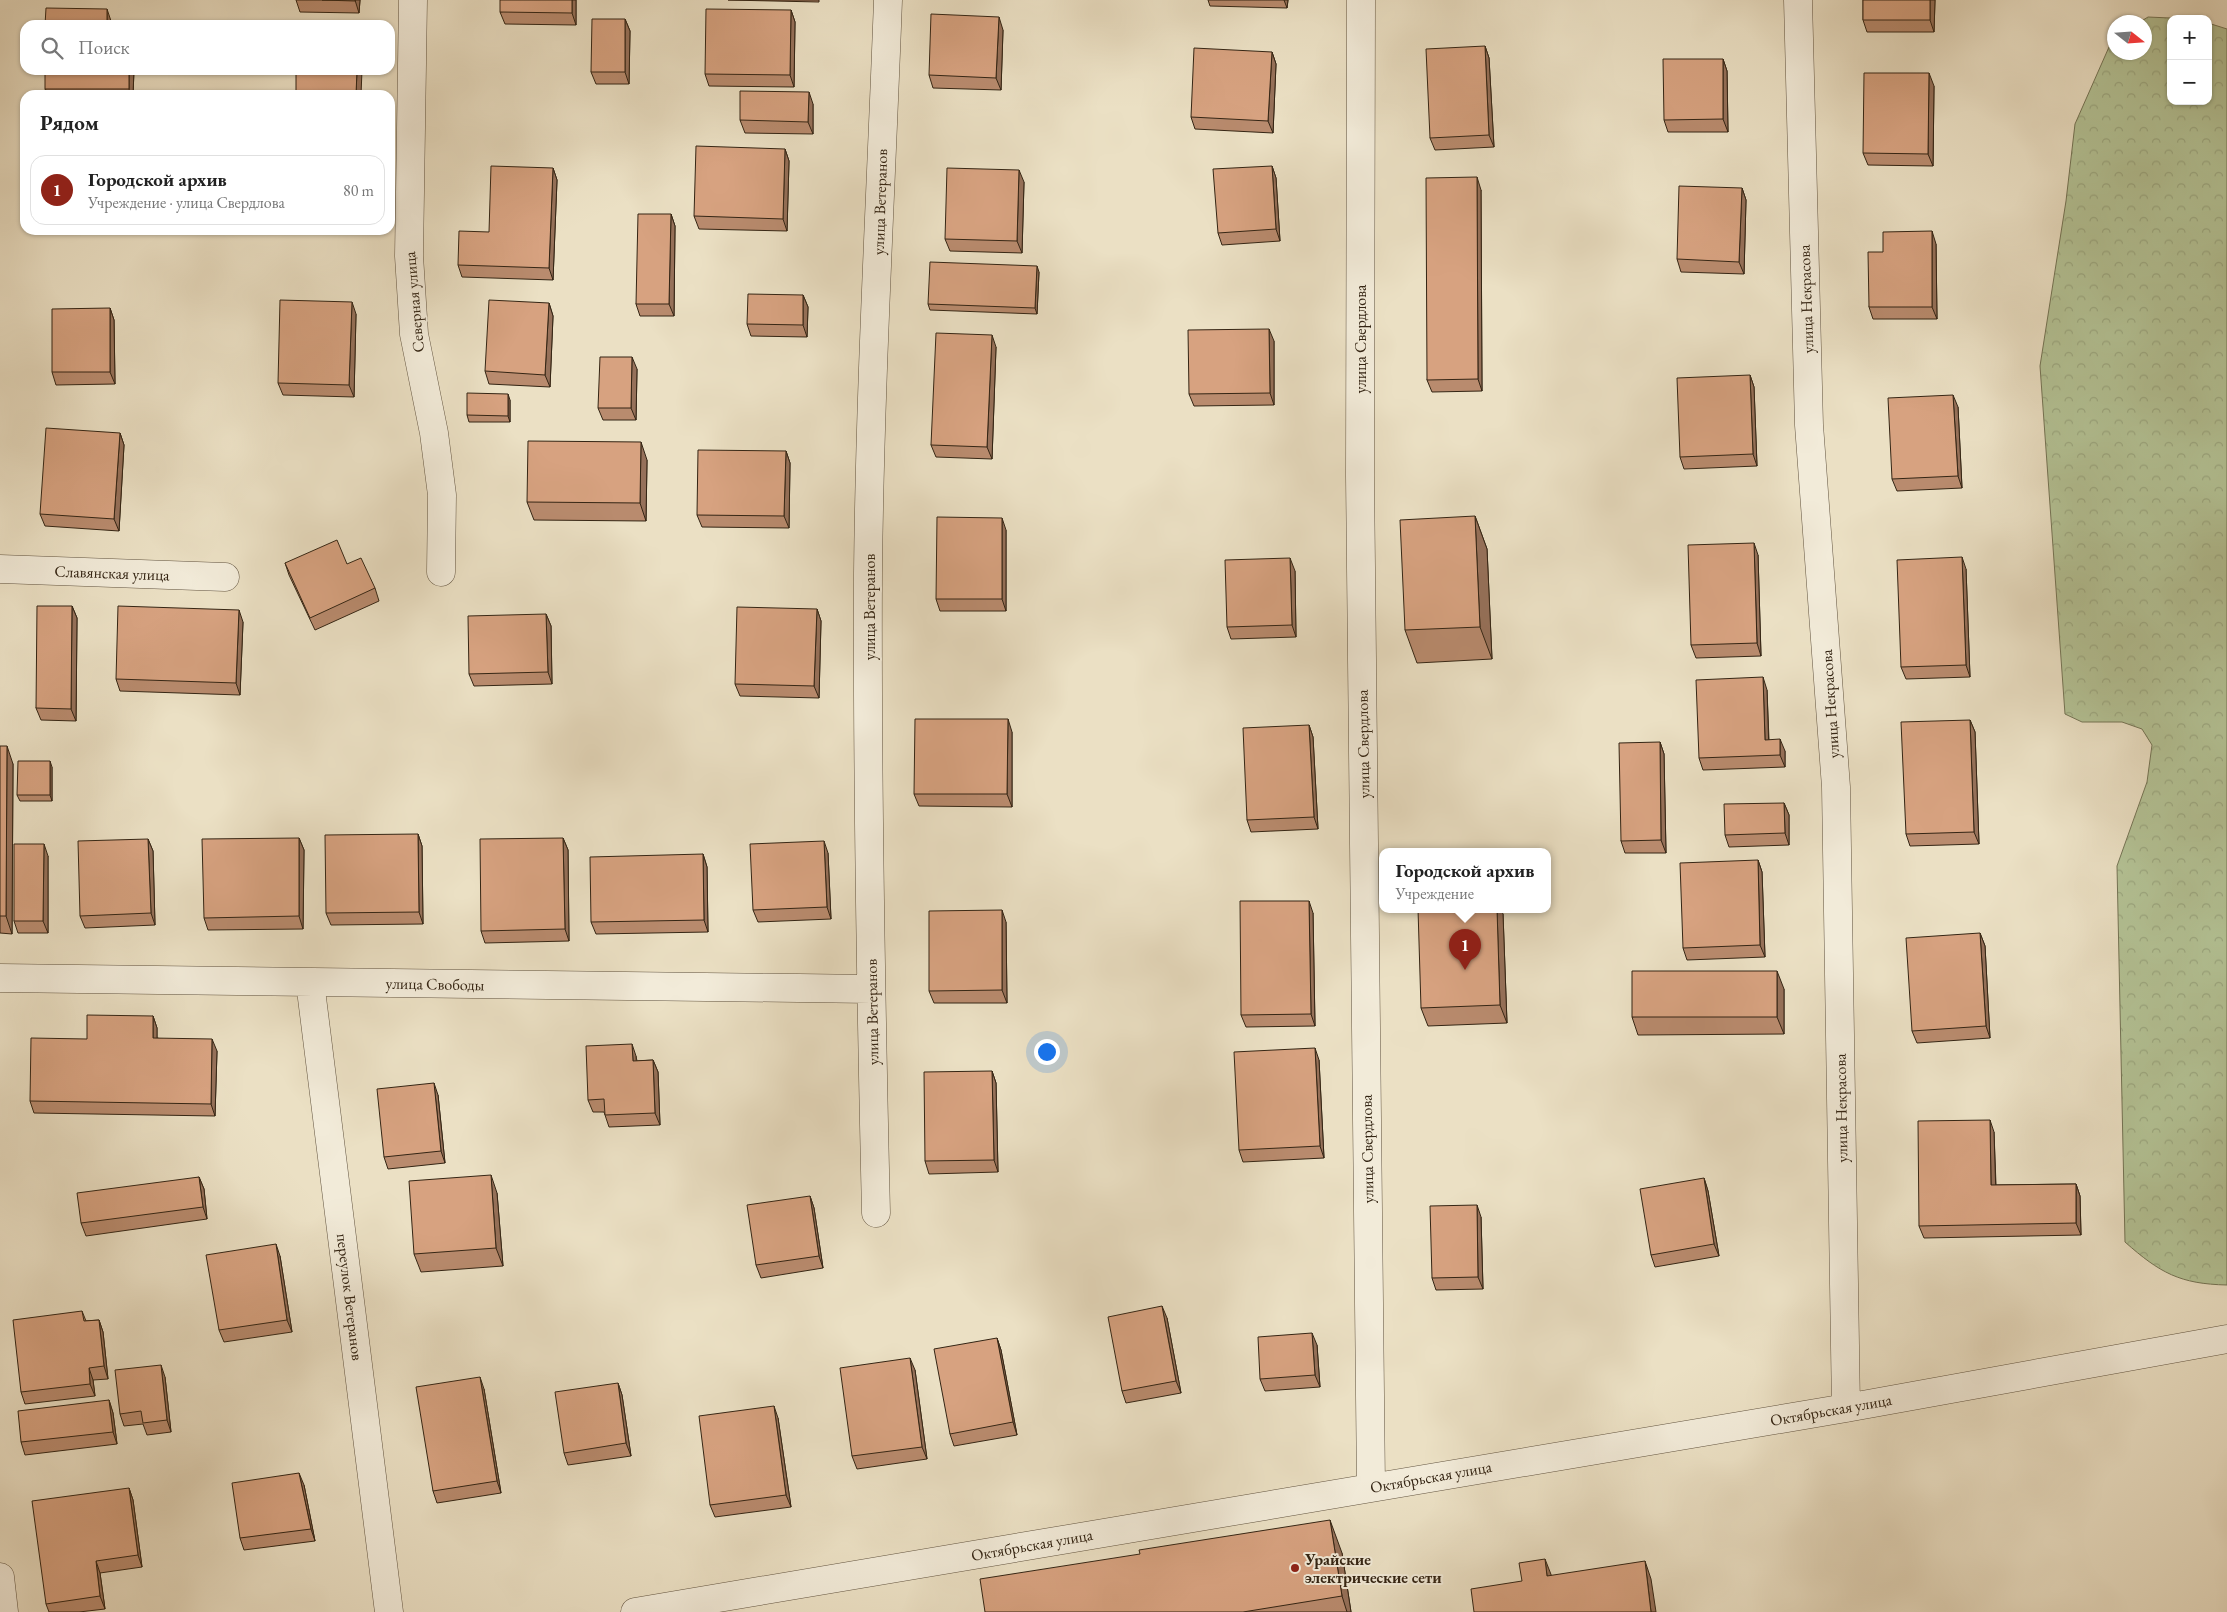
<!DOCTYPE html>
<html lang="ru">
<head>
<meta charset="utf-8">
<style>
	:root { --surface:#fff; --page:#f2f2f2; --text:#222; --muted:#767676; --line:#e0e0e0; --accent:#8f2418 }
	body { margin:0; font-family:"EB Garamond",serif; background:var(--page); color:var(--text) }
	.controls { position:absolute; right:15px; top:15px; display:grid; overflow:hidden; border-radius:10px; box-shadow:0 1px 4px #0004 }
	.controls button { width:45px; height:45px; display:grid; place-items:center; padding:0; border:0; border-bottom:1px solid var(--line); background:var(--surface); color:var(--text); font:25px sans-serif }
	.compass { position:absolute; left:2107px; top:15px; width:45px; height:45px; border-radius:50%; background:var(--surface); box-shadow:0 1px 4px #0004; rotate:107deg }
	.you { position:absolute; left:1046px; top:1051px; width:18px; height:18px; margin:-12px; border:4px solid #fff; border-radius:50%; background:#1a73e8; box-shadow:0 0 0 8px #1a73e833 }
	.badge { display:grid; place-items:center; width:32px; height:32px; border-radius:50%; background:var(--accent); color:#fff; font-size:16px; font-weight:700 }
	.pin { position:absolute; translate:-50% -41px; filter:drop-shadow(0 1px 2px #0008) }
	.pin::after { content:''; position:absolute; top:26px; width:18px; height:15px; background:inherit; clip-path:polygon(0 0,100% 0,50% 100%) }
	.popup { position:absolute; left:1379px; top:848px; width:172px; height:65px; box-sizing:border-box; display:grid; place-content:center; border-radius:10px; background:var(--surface); filter:drop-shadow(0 1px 4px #0005); font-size:16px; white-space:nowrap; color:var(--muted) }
	.popup b { font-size:19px; color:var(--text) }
	.popup::after { content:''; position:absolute; left:50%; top:100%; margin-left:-10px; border:10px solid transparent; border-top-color:var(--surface) }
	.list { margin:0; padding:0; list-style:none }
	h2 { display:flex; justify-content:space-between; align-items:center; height:65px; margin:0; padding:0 20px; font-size:21px }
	h2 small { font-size:16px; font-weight:400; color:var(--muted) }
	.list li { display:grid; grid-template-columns:32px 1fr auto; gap:15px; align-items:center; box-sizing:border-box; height:70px; margin:0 10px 10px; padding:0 10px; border:1px solid var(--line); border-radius:15px }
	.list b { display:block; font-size:19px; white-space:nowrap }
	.list p { margin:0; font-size:16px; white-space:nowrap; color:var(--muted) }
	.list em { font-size:16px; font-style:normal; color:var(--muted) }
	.icon { flex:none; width:28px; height:28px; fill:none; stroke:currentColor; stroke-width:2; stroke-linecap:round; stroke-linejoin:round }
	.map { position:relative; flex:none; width:2227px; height:1612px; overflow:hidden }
	.search { position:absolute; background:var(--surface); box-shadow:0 1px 4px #0004; left:20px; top:20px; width:375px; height:55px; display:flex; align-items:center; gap:12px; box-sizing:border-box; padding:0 18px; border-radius:15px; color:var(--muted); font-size:19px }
	.panel { position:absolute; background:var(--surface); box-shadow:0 1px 4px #0004; left:20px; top:90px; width:375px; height:145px; border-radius:15px }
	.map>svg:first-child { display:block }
	.forest { fill:url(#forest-crowns); stroke:#747455 }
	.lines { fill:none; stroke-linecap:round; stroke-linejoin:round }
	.minor-casing { stroke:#625440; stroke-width:29 }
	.minor { stroke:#f2ebd9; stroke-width:28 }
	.wall { fill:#b98b6e; stroke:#342514 }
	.shaded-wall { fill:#96715a; stroke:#342514 }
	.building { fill:#d7a280; stroke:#342514 }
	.poi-dot { fill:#8f2418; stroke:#f2ebd9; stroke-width:2 }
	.labels { text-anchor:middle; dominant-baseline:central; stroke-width:4; stroke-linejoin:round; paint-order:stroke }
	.street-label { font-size:16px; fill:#342514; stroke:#f2ebd9 }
	.poi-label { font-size:16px; font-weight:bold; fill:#342514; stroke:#f2ebd9; text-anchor:start }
</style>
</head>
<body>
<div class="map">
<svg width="2227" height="1612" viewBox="0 0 2227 1612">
	<defs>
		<pattern id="forest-crowns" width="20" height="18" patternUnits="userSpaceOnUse" patternTransform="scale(1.25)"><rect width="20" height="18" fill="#b4c396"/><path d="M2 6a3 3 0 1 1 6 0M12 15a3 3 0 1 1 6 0" fill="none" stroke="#9ba780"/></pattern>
	</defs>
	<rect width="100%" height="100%" fill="#ebe0c4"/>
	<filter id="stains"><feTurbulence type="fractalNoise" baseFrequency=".004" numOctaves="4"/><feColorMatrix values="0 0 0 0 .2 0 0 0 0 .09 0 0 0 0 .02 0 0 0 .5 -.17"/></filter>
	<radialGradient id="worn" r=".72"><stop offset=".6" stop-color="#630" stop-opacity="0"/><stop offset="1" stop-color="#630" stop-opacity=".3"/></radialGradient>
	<!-- forest -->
	<path class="forest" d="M2148 17 2192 19H2171V101H2208V23L2227 29V1285C2180 1284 2160 1273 2125 1242L2117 866 2147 782 2152 745 2142 729 2122 722H2082L2065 714 2040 366 2066 201 2075 124 2109 47 2114 42V52H2144V22H2140Z"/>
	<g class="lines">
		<defs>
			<path id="minor" d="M413 0 409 256 414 334 434 433 442 495 441 572
				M1361 0 1360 476 1371 1487
				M1798 0 1809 425 1836 787 1846 1408
				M0 569 225 577
				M0 978 871 989
				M310 982 389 1612
				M876 1213C871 1000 867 786 868 573 870 382 881 191 888 0
				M0 1577 4 1612
				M635 1612 1846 1408 2227 1339"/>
		</defs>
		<!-- minor casing -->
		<use href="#minor" class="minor-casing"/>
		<!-- minor -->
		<use href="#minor" class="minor"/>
	</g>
	<!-- wall -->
	<path class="wall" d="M296 0H360L359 13 300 12Z
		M576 0V25L505 24 500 12Z
		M728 0H819V2Z
		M1208 0H1288L1287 8 1210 6Z
		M1863 0H1935L1934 32H1867L1863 20Z
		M791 10 795 22 794 87 709 86 705 74Z
		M625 19 630 31 629 84H596L591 72Z
		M1003 30 1001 90 933 88 929 75Z
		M1485 46 1489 58 1494 147 1435 150 1430 138Z
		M1272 52 1276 64 1273 133 1195 129 1191 117Z
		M1723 59 1727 71 1728 132H1668L1664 120Z
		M134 70 133 95H47L45 89Z
		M1934 86 1933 166 1868 165 1863 153Z
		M813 104V134L745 133 740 120Z
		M785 149 789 161 787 231 699 229 694 216Z
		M1272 166 1276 178 1280 241 1222 245 1218 233Z
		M553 168 557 180 553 280 462 277 458 265 489 232Z
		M1024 182 1022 253 950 251 945 239Z
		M1742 188 1746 200 1744 274 1681 272 1677 259Z
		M1481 190 1482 391 1432 392 1427 380Z
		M671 214 675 226 674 316H640L636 304Z
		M1936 244 1937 319H1873L1869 307 1883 252Z
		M1039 272 1037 314 930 310 928 304Z
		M803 295 808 307 807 337 751 336 747 324Z
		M549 303 553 316 550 387 489 384 485 371Z
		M110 308 114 320 115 384 56 385 52 372Z
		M356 314 354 397 283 395 278 383Z
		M1274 341V405L1194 406 1189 394Z
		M996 347 992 459 936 457 931 445Z
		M637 369 636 420H603L598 408Z
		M1750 375 1754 387 1757 466 1684 469 1680 457Z
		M510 400V422H469L467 415Z
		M1958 407 1962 488 1897 491 1892 479Z
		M120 433 124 445 119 531 45 526 40 514Z
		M786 451 790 463 789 528 702 527 697 515Z
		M647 460 646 521 534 520 527 502Z
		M1475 516 1487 549 1492 659 1417 663 1405 630Z
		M1006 530V611H940L936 599Z
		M1758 555 1761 656 1696 658 1691 645Z
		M285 563 347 564 375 588 379 601 315 630 289 575Z
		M1966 569 1970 677 1906 679 1901 667Z
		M1295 571 1296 637 1231 639 1227 627Z
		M72 606 77 618 76 721 41 720 36 708Z
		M817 609 821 621 819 698 740 696 735 684Z
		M546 614 551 626 552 684 474 686 469 674Z
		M243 622 240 695 120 691 116 679Z
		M1767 690 1769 740 1785 751V767L1703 770 1699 758Z
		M1970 720 1975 732 1979 844 1910 846 1906 834Z
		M1309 725 1313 737 1318 829 1251 832 1247 820Z
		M1012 732V807L919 806 914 794Z
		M1660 742 1664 754 1666 853H1625L1621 841Z
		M0 746 13 764 12 934 0 933Z
		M52 767V801H20L17 795Z
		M1784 803 1789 815V845L1729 847 1725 835Z
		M418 834 422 846 423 924 331 925 326 913Z
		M299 838 304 850 303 929 208 930 204 918Z
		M563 838 568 850 569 941 485 943 481 931Z
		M148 839 153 851 155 925 85 928 80 916Z
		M828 853 831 919 758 922 753 910Z
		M703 854 707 867 708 932 596 934 591 922Z
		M48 856V933H18L14 921Z
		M1758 860 1762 872 1765 957 1687 960 1683 948Z
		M1313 913 1315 1026 1246 1027 1241 1015Z
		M1503 914 1507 1023 1428 1026 1421 1008Z
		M1006 922 1007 1003H934L929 991Z
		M1980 933 1985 946 1990 1038 1917 1043 1912 1031Z
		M1784 989V1034L1638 1035 1632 1017Z
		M153 1016 157 1028V1038L217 1051 215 1116 34 1113 30 1101 87 1039Z
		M636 1056 637 1061 653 1060 658 1072 660 1125 609 1127 604 1112H593L588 1100Z
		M1319 1060 1324 1158 1243 1162 1239 1150Z
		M992 1071 996 1083 998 1172 929 1174 925 1161Z
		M438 1095 445 1163 388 1169 384 1157Z
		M1994 1132 1996 1185 2076 1184 2080 1196 2081 1235 1924 1238 1919 1226Z
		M199 1177 204 1189 207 1219 86 1236 81 1223Z
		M1704 1178 1708 1191 1719 1256 1655 1267 1651 1255Z
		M497 1193 503 1266 421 1272 414 1254Z
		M810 1196 814 1208 823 1268 761 1278 756 1265Z
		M1481 1217 1483 1289 1436 1290 1432 1278Z
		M280 1256 292 1332 224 1342 219 1330Z
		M82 1311 86 1321 99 1320 103 1332 108 1379 93 1380 95 1396 25 1404 21 1392Z
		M1167 1318 1181 1393 1126 1403 1122 1391Z
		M997 1338 1001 1350 1017 1435 954 1446 950 1434Z
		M1317 1345 1320 1387 1265 1391 1260 1379Z
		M915 1370 927 1459 857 1469 852 1456Z
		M165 1377 171 1432 147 1435 143 1424 124 1426 120 1414Z
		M618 1383 622 1395 631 1456 568 1465 564 1453Z
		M484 1389 501 1493 437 1503 433 1491Z
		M109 1400 113 1413 117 1444 25 1455 21 1442Z
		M778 1418 791 1507 715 1517 710 1505Z
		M304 1485 315 1541 244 1550 240 1538Z
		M129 1488 133 1500 142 1567 100 1573 105 1609 79 1612H49L46 1604Z
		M1342 1553 1351 1612H985Z"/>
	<!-- shaded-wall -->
	<path class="shaded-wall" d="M355 0H360L359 13Z
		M572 0H576V25L572 13Z
		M1284 0H1288L1287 8Z
		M1930 0H1935L1934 32 1930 20Z
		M107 9 111 21V25H107Z
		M791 10 795 22 794 87 790 75Z
		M999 17 1003 30 1001 90 996 78Z
		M625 19 630 31 629 84 625 72Z
		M1485 46 1489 58 1494 147 1489 135Z
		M1272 52 1276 64 1273 133 1268 121Z
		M1723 59 1727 71 1728 132 1723 119Z
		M129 70H134L133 95H131L129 89Z
		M357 70H362L361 95H356Z
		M1929 73 1934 86 1933 166 1928 154Z
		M809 92 813 104V134L808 122Z
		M785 149 789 161 787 231 783 219Z
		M1272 166 1276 178 1280 241 1276 229Z
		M553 168 557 180 553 280 549 268Z
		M1019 170 1024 182 1022 253 1017 241Z
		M1477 177 1481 190 1482 391 1478 379Z
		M1742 188 1746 200 1744 274 1739 262Z
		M671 214 675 226 674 316 669 304Z
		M1932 231 1936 244 1937 319 1932 307Z
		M1037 266 1039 272 1037 314 1035 308Z
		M803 295 808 307 807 337 803 325Z
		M352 302 356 314 354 397 349 385Z
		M549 303 553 316 550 387 545 375Z
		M110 308 114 320 115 384 110 372Z
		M1269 329 1274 341V405L1270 393Z
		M992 335 996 347 992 459 987 447Z
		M632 357 637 369 636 420 631 408Z
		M1750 375 1754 387 1757 466 1753 454Z
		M508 394 510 400V422L508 416Z
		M1953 395 1958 407 1962 488 1958 476Z
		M120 433 124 445 119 531 114 519Z
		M641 442 647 460 646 521 640 503Z
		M786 451 790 463 789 528 784 516Z
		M1475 516 1487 549 1492 659 1480 627Z
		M1002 518 1006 530V611L1002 599Z
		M1754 543 1758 555 1761 656 1757 643Z
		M1962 557 1966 569 1970 677 1966 665Z
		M1290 558 1295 571 1296 637 1292 625Z
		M72 606 77 618 76 721 71 709Z
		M817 609 821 621 819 698 814 686Z
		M239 610 243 622 240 695 236 683Z
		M546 614 551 626 552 684 548 672Z
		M1763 677 1767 690 1769 752 1765 740Z
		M1008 719 1012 732V807L1007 794Z
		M1970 720 1975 732 1979 844 1974 832Z
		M1309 725 1313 737 1318 829 1314 817Z
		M1780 739 1785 751V767L1780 755Z
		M1660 742 1664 754 1666 853 1661 840Z
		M7 746 13 764 12 934 6 916Z
		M50 761 52 767V801L50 795Z
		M1784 803 1789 815V845L1785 833Z
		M418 834 422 846 423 924 419 912Z
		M299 838 304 850 303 929 299 916Z
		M563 838 568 850 569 941 565 929Z
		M148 839 153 851 155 925 151 913Z
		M824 841 828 853 831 919 827 907Z
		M44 844 48 856V933L43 921Z
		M703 854 707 867 708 932 704 920Z
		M1758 860 1762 872 1765 957 1760 945Z
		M1309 901 1313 913 1315 1026 1311 1014Z
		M1497 909H1501L1503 914 1507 1023 1500 1005Z
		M1002 910 1006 922 1007 1003 1002 990Z
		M1980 933 1985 946 1990 1038 1986 1026Z
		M1777 971 1784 989V1034L1777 1017Z
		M153 1016 157 1028V1050L153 1038Z
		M212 1039 217 1051 215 1116 211 1104Z
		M632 1044 636 1056 637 1073 633 1061Z
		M1315 1048 1319 1060 1324 1158 1320 1146Z
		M653 1060 658 1072 660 1125 655 1113Z
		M992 1071 996 1083 998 1172 994 1160Z
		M434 1083 438 1095 445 1163 441 1151Z
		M1990 1120 1994 1132 1996 1197 1991 1185Z
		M491 1175 497 1193 503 1266 496 1248Z
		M199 1177 204 1189 207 1219 203 1207Z
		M1704 1178 1708 1191 1719 1256 1714 1244Z
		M2076 1184 2080 1196 2081 1235 2076 1223Z
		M810 1196 814 1208 823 1268 819 1256Z
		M1477 1205 1481 1217 1483 1289 1478 1277Z
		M276 1244 280 1256 292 1332 287 1320Z
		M1162 1306 1167 1318 1181 1393 1176 1381Z
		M99 1320 103 1332 108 1379 104 1366Z
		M1312 1333 1317 1345 1320 1387 1315 1375Z
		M997 1338 1001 1350 1017 1435 1013 1422Z
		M910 1358 915 1370 927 1459 922 1447Z
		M161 1365 165 1377 171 1432 167 1420Z
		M89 1368 93 1380 95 1396 90 1384Z
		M480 1377 484 1389 501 1493 497 1481Z
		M618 1383 622 1395 631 1456 626 1443Z
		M109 1400 113 1413 117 1444 113 1432Z
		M774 1406 778 1418 791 1507 786 1495Z
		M299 1473 304 1485 315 1541 311 1529Z
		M129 1488 133 1500 142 1567 138 1555Z
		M1330 1520 1342 1553 1351 1612H1347L1342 1596Z
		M1545 1559 1552 1577 1547 1576Z
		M96 1561 100 1573 105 1609 100 1596Z
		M1645 1561 1651 1579 1656 1612H1651Z"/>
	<!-- building -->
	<path class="building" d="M322 0H355V1Z
		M500 0H572V13L500 12Z
		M1863 0H1930V20H1863Z
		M46 8 107 9V25H45Z
		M706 9 791 10 790 75 705 74Z
		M931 14 999 17 996 78 929 75Z
		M592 19H625V72H591Z
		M1485 46 1489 135 1430 138 1426 49Z
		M1194 48 1272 52 1268 121 1191 117Z
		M1663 59H1723V119L1664 120Z
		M45 70H129V89H45Z
		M296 70H357L356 95H296Z
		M1864 73H1929L1928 154 1863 153Z
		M740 91 809 92 808 122 740 120Z
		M696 146 785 149 783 219 694 216Z
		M491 166 553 168 549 268 458 265 459 231 489 232Z
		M1272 166 1276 229 1218 233 1213 169Z
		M947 168 1019 170 1017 241 945 239Z
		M1477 177 1478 379 1427 380 1426 178Z
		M1679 186 1742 188 1739 262 1677 259Z
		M638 214H671L669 304H636Z
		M1932 231V307H1869L1868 252H1883V232Z
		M930 262 1037 266 1035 308 928 304Z
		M748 294 803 295V325L747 324Z
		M280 300 352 302 349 385 278 383Z
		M489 300 549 303 545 375 485 371Z
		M110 308V372H52V309Z
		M1269 329 1270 393 1189 394 1188 330Z
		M936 333 992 335 987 447 931 445Z
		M600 357H632L631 408H598Z
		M1750 375 1753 454 1680 457 1677 378Z
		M467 393 508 394V416L467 415Z
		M1953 395 1958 476 1892 479 1888 398Z
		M46 428 120 433 114 519 40 514Z
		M528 441 641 442 640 503 527 502Z
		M698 450 786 451 784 516 697 515Z
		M1475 516 1480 627 1405 630 1400 520Z
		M937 517 1002 518V599H936Z
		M337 540 347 564 361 558 375 588 310 618 285 563Z
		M1754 543 1757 643 1691 645 1688 545Z
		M1962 557 1966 665 1901 667 1897 560Z
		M1290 558 1292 625 1227 627 1225 560Z
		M37 606H72L71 709 36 708Z
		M118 606 239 610 236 683 116 679Z
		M737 607 817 609 814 686 735 684Z
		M546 614 548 672 469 674 468 616Z
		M1763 677 1765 740 1780 739V755L1699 758 1696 680Z
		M915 719H1008L1007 794H914Z
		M1970 720 1974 832 1906 834 1901 722Z
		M1309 725 1314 817 1247 820 1243 728Z
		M1660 742 1661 840 1621 841 1619 743Z
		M0 746H7L6 916H0Z
		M18 761H50V795H17Z
		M1784 803 1785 833 1725 835 1724 804Z
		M418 834 419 912 326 913 325 835Z
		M299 838V916L204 918 202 839Z
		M563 838 565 929 481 931 480 839Z
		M148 839 151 913 80 916 78 841Z
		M824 841 827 907 753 910 750 844Z
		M14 844H44L43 921H14Z
		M703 854 704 920 591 922 590 857Z
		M1758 860 1760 945 1683 948 1680 863Z
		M1240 901H1309L1311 1014 1241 1015Z
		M1418 909H1497L1500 1005 1421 1008Z
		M1002 910V990L929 991V911Z
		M1980 933 1986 1026 1912 1031 1906 938Z
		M1632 971H1777V1017H1632Z
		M87 1015 153 1016V1038L212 1039 211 1104 30 1101 31 1038 87 1039Z
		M632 1044 633 1061 653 1060 655 1113 605 1115 604 1099 588 1100 586 1046Z
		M1315 1048 1320 1146 1239 1150 1234 1052Z
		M992 1071 994 1160 925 1161 924 1072Z
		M434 1083 441 1151 384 1157 377 1089Z
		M1990 1120 1991 1185 2076 1184V1223L1919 1226 1918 1121Z
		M491 1175 496 1248 414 1254 409 1181Z
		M199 1177 203 1207 81 1223 77 1193Z
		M1704 1178 1714 1244 1651 1255 1640 1189Z
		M810 1196 819 1256 756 1265 747 1205Z
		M1477 1205 1478 1277 1432 1278 1430 1206Z
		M276 1244 287 1320 219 1330 206 1255Z
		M1162 1306 1176 1381 1122 1391 1108 1317Z
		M82 1311 84 1321 99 1320 104 1366 89 1368 90 1384 21 1392 13 1320Z
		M1312 1333 1315 1375 1260 1379 1258 1337Z
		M997 1338 1013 1422 950 1434 934 1349Z
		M910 1358 922 1447 852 1456 840 1368Z
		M161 1365 167 1420 143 1423 141 1411 120 1414 115 1370Z
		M480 1377 497 1481 433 1491 416 1387Z
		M618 1383 626 1443 564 1453 555 1392Z
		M109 1400 113 1432 21 1442 18 1411Z
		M774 1406 786 1495 710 1505 699 1416Z
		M299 1473 311 1529 240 1538 232 1483Z
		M129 1488 138 1555 96 1561 100 1596 46 1604 32 1501Z
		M1330 1520 1342 1596 1243 1612H985L980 1579 1140 1554 1139 1550Z
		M1545 1559 1547 1576 1645 1561 1651 1612H1474L1471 1589 1522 1581 1519 1563Z"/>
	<!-- markers -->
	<circle class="poi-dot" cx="1295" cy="1568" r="5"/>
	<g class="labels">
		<!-- street labels -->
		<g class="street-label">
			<text transform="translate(880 202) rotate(-88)">улица Ветеранов</text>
			<text transform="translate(1806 299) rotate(-92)">улица Некрасова</text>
			<text transform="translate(414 302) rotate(-95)">Северная улица</text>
			<text transform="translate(1360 339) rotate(-90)">улица Свердлова</text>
			<text transform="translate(112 573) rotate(2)">Славянская улица</text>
			<text transform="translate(869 607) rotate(-90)">улица Ветеранов</text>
			<text transform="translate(1830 704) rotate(-94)">улица Некрасова</text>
			<text transform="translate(1363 744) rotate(-91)">улица Свердлова</text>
			<text transform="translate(435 984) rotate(1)">улица Свободы</text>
			<text transform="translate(872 1012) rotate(-91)">улица Ветеранов</text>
			<text transform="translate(1841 1108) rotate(-91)">улица Некрасова</text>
			<text transform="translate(1367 1149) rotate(-91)">улица Свердлова</text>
			<text transform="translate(350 1297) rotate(83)">переулок Ветеранов</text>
			<text transform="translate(1831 1410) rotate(-10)">Октябрьская улица</text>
			<text transform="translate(1431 1477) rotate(-10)">Октябрьская улица</text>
			<text transform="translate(1032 1545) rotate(-10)">Октябрьская улица</text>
		</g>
		<!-- poi labels -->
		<g class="poi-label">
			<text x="1305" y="1559">Урайские<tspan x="1305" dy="18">электрические сети</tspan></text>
		</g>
	</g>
	<rect width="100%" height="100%" filter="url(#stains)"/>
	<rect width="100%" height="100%" fill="url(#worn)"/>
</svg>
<div class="controls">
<button>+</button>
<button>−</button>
</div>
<svg class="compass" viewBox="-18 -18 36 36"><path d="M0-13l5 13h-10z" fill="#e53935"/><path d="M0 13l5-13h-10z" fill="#767676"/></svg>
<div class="you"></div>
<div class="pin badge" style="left:1465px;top:970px">1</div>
<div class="popup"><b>Городской архив</b>Учреждение</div>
<div class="search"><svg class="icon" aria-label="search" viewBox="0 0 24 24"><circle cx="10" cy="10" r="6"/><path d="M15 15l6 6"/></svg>Поиск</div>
<section class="panel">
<h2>Рядом<small></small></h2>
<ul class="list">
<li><span class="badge">1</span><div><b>Городской архив</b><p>Учреждение · улица Свердлова</p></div><em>80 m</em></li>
</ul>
</section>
</div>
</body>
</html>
